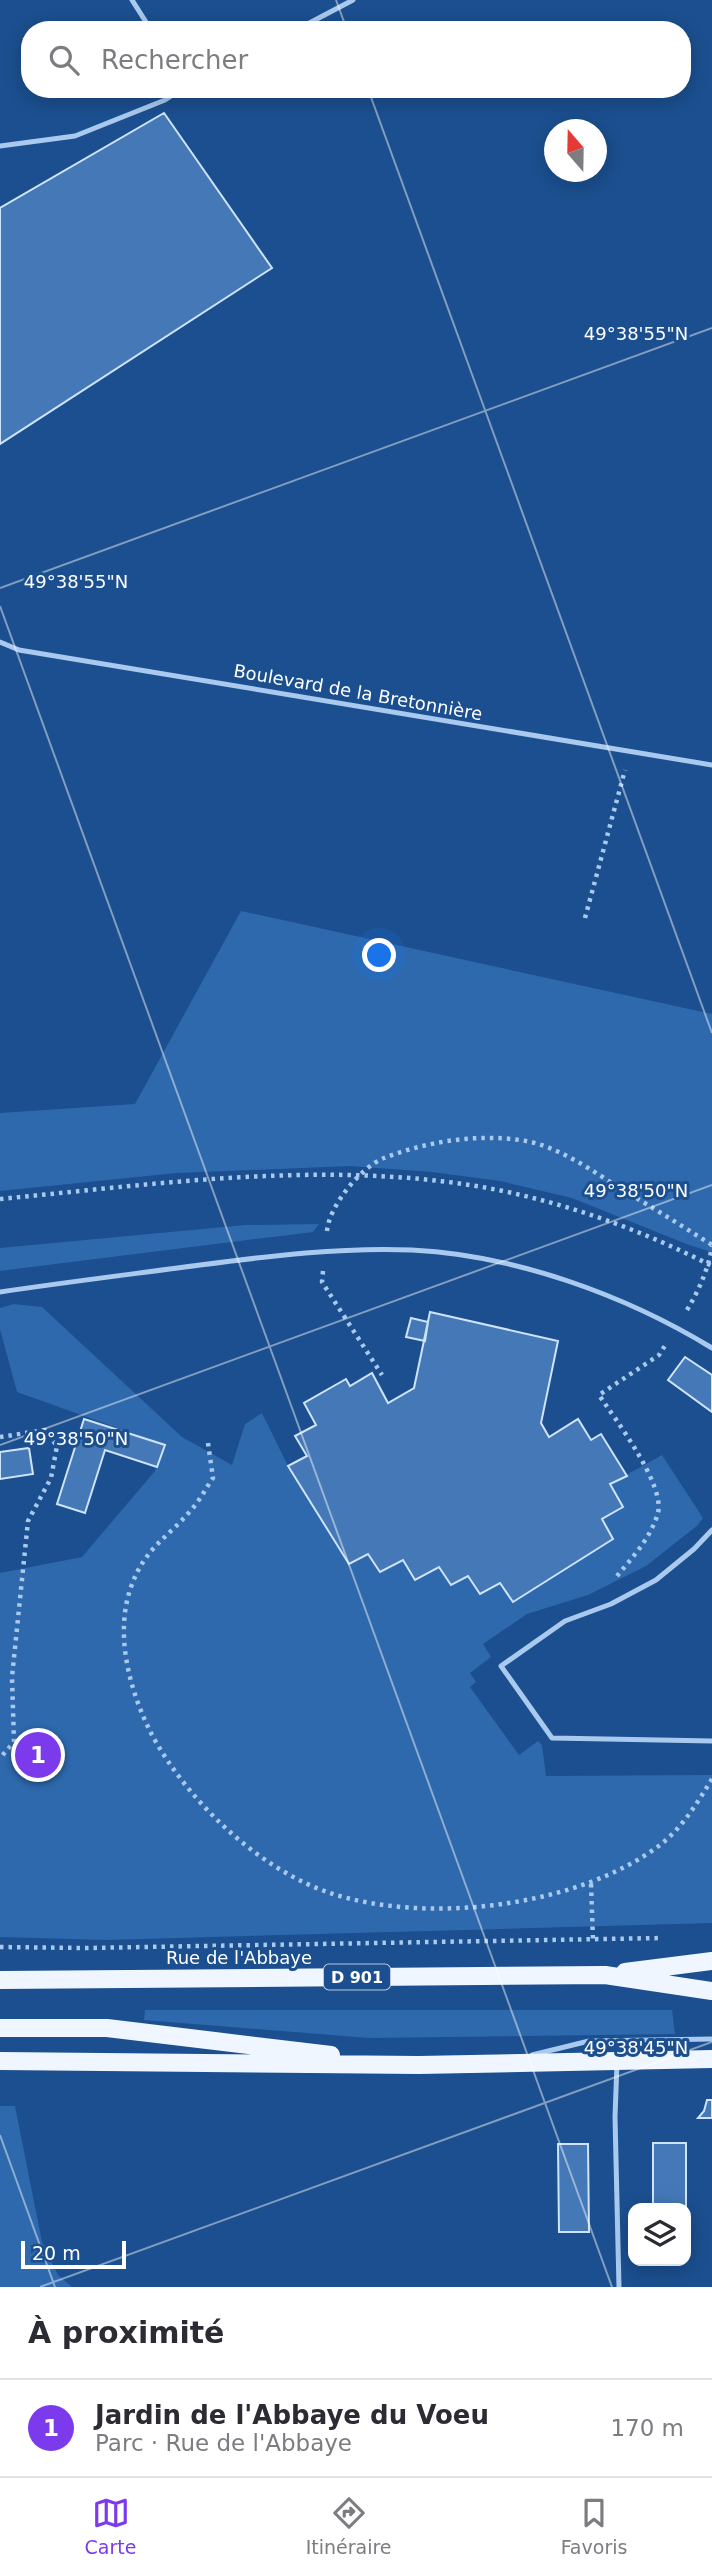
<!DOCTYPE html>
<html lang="fr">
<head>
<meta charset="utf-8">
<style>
	:root { --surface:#fff; --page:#f7f7f7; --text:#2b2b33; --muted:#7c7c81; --line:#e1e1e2; --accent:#7c3aed }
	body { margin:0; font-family:"DejaVu Sans",sans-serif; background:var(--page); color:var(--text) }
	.controls { position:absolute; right:21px; bottom:21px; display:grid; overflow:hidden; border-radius:14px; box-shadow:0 4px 18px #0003 }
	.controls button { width:63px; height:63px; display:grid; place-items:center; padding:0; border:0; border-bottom:2px solid var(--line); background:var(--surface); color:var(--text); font:35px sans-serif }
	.compass { position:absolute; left:544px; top:119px; width:63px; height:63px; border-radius:50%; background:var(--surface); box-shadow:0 4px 18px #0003; rotate:340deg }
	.scale { position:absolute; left:21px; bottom:18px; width:105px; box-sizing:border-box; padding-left:7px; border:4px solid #fff; border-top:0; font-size:19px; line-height:24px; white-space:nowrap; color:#fff; -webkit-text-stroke:5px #1b4f8f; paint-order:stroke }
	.you { position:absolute; left:380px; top:956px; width:24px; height:24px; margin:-18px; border:5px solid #fff; border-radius:50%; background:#1a73e8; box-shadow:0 0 0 10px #1a73e833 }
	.badge { display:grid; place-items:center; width:46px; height:46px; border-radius:50%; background:var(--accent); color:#fff; font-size:23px; font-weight:700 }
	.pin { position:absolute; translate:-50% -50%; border:4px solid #fff; box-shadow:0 2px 7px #0006 }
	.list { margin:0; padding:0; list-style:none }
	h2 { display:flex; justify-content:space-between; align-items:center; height:91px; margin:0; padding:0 28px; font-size:30px }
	h2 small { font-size:23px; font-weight:400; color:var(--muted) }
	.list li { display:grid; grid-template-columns:46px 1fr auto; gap:21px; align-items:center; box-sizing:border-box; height:98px; padding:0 28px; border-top:2px solid var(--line) }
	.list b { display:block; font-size:26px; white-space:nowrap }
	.list p { margin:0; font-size:23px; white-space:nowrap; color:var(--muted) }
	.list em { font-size:23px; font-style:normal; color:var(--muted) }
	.icon { flex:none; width:38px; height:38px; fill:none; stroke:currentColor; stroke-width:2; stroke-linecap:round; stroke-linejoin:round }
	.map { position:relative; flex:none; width:712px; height:2287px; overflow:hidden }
	.search { position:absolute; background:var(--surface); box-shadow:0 4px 18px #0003; left:21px; right:21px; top:21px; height:77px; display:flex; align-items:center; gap:18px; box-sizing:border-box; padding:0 24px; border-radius:28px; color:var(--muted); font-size:26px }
	.sheet { height:189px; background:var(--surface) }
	nav { display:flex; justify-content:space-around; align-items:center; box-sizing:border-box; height:98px; border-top:2px solid var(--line); background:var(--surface); font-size:19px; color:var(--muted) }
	nav a { display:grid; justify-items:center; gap:4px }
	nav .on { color:var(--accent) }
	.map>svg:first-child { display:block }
	.green { fill:#2e69ad }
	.building { fill:#4478b7; stroke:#cfe3fa; stroke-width:2 }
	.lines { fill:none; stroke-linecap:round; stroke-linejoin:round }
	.path { stroke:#a9c9ee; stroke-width:4.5; stroke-dasharray:3.5 5; stroke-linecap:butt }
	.service { stroke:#a9c9ee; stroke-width:5 }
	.primary { stroke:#f0f6ff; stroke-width:18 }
	.ticks { fill:none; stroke:#fff; stroke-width:2; stroke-opacity:0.45 }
	.labels { text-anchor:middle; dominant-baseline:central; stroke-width:6; stroke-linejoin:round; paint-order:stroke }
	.shield { fill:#1b4f8f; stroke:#bbcadd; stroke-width:2 }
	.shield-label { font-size:16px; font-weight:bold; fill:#fff }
	.street-label { font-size:18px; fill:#fff; stroke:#1b4f8f }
	.ticks-label { font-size:18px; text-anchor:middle; fill:#fff; stroke:#1b4f8f; stroke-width:6; stroke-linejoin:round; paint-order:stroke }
</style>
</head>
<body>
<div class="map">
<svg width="712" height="2287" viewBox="0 0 712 2287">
	<rect width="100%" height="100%" fill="#1b4f8f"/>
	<!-- green -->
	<path class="green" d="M241 911 712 1014V1252L689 1245 572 1198 500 1181 432 1172 350 1166 177 1173 0 1191V1113L135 1104Z
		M319 1224 313 1232 0 1271V1248L245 1225Z
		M14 1304 42 1307 182 1437 232 1465 245 1424 262 1413 288 1466 349 1564 368 1554 380 1572 403 1560 439 1567 451 1585 468 1576 480 1594 500 1583 513 1602 613 1539 602 1519 623 1506 610 1484 662 1455 703 1518 698 1525 646 1566 588 1595 527 1614 483 1644 491 1657 470 1673 476 1682 470 1687 519 1755 538 1741 542 1745 546 1776 712 1775V1923L106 1940 0 1937V1573L82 1557 155 1471 165 1445 17 1392 0 1329V1308Z
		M145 2010H672L675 2034 369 2038 144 2020Z
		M0 2106H15L42 2242 58 2275 72 2287H0Z"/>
	<!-- building -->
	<path class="building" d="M164 113 272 268 0 444V208Z
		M430 1312 558 1341 541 1423 549 1437 578 1419 591 1440 601 1434 627 1476 610 1484 623 1507 602 1519 613 1539 513 1602 500 1583 480 1594 468 1576 451 1585 439 1567 415 1580 403 1560 380 1572 368 1554 349 1564 288 1466 307 1456 295 1436 316 1425 304 1403 346 1379 350 1386 372 1373 388 1403 414 1388Z
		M411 1318 428 1322 425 1341 406 1337Z
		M685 1357 712 1375V1412L668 1380Z
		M84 1419 165 1445 157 1467 105 1450 85 1513 57 1504Z
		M29 1448 33 1474 0 1479V1452Z
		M707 2100H712V2118H698L704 2111Z
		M653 2143H686V2232V2208H653Z
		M558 2144H588L589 2232H559Z"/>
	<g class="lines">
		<!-- path -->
		<path class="path" d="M585 918 625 770
			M0 1199C158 1184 323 1160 482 1187 561 1201 640 1229 712 1266
			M327 1231C329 1206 361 1167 384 1158 428 1141 480 1133 526 1141 559 1147 593 1171 621 1189 652 1207 682 1226 712 1245
			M323 1271 322 1282 382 1375
			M687 1310C699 1290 708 1270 712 1246
			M0 1437 45 1430 57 1446 51 1478 28 1521 12 1677 14 1742 0 1758
			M208 1443 213 1478C206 1488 200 1500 192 1509 168 1538 145 1547 131 1587 114 1635 130 1692 152 1735 188 1801 258 1869 330 1893 427 1925 578 1907 660 1845 683 1827 697 1803 712 1779
			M617 1576C633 1557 651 1537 658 1513 665 1484 615 1419 599 1395L659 1355 666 1344
			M591 1884 593 1940
			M0 1947 87 1948 662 1938"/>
		<!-- service -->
		<path class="service" d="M132 0 151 30
			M296 30 353 0
			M0 146 75 136 165 100 182 89
			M0 642 19 650 712 765
			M0 1292C67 1282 133 1274 200 1265 270 1256 341 1247 412 1250 515 1255 625 1295 712 1348
			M712 1530 694 1549 656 1580 611 1604 565 1621 501 1666 552 1738 712 1741
			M532 2055 589 2041 712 2039
			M617 2063 615 2117 619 2287"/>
		<!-- primary -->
		<path class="primary" d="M625 1972 712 1961
			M0 1980 605 1975 712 1991
			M0 2028H107L331 2055
			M0 2061 419 2065 712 2059"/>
	</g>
	<!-- ticks -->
	<path class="ticks" d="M336 0 347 30M368 89 712 1033M0 588 712 328M0 606 612 2287M0 1445 712 1185M0 2135 55 2287M40 2287 712 2042"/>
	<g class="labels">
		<!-- shield labels -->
		<rect class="shield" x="324" y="1964.5" width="66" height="25" rx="5"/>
		<g class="shield-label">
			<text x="357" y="1977">D 901</text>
		</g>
		<!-- street labels -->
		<g class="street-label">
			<text transform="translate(358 692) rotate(10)">Boulevard de la Bretonnière</text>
			<text x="239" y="1957">Rue de l'Abbaye</text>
		</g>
	</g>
	<g class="ticks-label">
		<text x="636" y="340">49°38'55"N</text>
		<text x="76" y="588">49°38'55"N</text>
		<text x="636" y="1197">49°38'50"N</text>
		<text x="76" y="1445">49°38'50"N</text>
		<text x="636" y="2054">49°38'45"N</text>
	</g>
</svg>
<div class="controls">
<button><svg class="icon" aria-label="layers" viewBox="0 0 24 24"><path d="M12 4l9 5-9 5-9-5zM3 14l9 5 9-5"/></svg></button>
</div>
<svg class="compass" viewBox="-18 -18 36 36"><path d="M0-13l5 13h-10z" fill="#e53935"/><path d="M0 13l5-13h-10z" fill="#7c7c81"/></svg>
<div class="scale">20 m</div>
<div class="you"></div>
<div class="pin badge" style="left:38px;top:1755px">1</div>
<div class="search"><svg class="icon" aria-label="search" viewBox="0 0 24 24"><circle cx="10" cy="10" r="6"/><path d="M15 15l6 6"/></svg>Rechercher</div>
</div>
<section class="sheet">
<h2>À proximité<small></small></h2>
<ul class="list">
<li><span class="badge">1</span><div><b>Jardin de l'Abbaye du Voeu</b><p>Parc · Rue de l'Abbaye</p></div><em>170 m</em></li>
</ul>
</section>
<nav>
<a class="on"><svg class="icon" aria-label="map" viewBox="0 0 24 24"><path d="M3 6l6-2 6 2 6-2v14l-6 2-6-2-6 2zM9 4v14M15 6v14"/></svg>Carte</a>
<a><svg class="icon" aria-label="directions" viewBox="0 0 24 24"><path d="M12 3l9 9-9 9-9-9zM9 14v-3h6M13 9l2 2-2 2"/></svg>Itinéraire</a>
<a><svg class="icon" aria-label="saved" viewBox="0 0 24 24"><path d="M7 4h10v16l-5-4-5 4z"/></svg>Favoris</a>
</nav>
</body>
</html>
